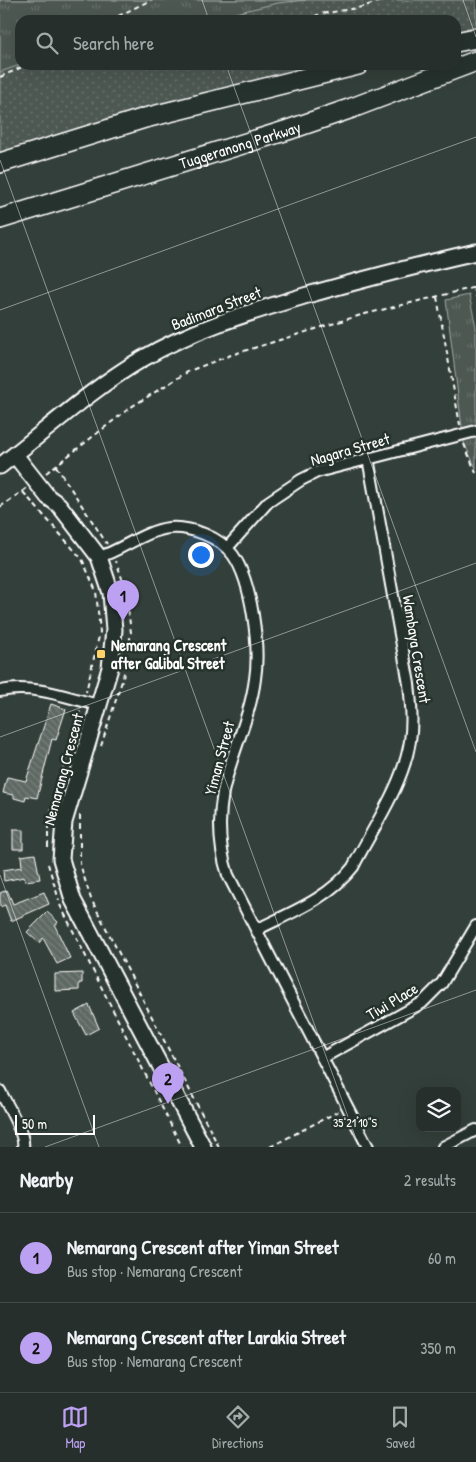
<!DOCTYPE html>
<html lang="en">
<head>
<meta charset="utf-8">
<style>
	:root { --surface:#262f2c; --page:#2e3734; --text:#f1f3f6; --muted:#a4a9a9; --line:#424a48; --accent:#bca0f2 }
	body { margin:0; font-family:"Patrick Hand",sans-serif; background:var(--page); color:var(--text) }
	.controls { position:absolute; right:15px; bottom:15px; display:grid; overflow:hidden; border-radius:10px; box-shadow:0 5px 20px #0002 }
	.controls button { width:45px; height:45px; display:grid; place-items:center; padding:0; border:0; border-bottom:1px solid var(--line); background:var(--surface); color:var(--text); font:25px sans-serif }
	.scale { position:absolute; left:15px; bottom:12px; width:80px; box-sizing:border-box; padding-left:5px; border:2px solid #fff; border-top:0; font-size:14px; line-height:18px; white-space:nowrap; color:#fff; -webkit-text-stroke:4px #26332d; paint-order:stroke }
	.you { position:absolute; left:200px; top:554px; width:18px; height:18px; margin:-12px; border:4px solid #fff; border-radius:50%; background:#1a73e8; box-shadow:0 0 0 8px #1a73e833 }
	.badge { display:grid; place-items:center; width:32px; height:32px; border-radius:50%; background:var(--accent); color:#111; font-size:16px; font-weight:700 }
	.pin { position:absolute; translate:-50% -41px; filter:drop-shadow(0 1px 2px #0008) }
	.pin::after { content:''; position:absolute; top:26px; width:18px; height:15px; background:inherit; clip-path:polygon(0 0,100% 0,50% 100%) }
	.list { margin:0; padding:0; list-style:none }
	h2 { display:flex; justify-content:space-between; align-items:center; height:65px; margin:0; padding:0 20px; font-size:21px }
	h2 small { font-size:16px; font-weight:400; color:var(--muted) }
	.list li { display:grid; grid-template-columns:32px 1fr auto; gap:15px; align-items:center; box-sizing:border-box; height:90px; padding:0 20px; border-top:1px solid var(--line) }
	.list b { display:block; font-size:19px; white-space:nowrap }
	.list p { margin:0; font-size:16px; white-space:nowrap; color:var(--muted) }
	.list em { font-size:16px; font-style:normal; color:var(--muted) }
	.icon { flex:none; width:28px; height:28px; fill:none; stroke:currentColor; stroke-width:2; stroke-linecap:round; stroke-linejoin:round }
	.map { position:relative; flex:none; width:476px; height:1147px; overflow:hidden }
	.search { position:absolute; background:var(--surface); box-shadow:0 5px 20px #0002; left:15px; right:15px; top:15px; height:55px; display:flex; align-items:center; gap:12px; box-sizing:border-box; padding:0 18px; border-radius:15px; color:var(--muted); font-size:19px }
	.sheet { height:245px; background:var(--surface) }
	nav { display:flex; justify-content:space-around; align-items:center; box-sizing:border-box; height:70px; border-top:1px solid var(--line); background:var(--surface); font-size:14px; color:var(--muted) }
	nav a { display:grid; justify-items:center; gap:2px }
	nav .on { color:var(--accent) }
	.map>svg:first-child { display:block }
	.grass { fill:url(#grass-dots); stroke:#a6aca9 }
	.park { fill:url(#park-tufts); stroke:#a6aca9 }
	.building { fill:url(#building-back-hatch); stroke:#fff }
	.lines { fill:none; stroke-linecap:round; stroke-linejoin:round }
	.street-casing { stroke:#fff; stroke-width:14 }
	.secondary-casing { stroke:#fff; stroke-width:19 }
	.highway-casing { stroke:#fff; stroke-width:22 }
	.path { stroke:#fff; stroke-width:2; stroke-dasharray:5 4; stroke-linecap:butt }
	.street { stroke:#26332d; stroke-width:10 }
	.secondary { stroke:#26332d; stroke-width:15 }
	.highway { stroke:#26332d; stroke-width:19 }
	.ticks { fill:none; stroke:#fff; stroke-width:1; stroke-opacity:0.45 }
	.poi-dot { fill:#ffd166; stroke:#26332d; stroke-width:2 }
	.labels { text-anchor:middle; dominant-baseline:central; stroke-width:5; stroke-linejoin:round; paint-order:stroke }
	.street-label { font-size:16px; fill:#fff; stroke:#26332d }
	.poi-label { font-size:16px; font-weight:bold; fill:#fff; stroke:#26332d; text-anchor:start }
	.ticks-label { font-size:12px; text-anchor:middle; fill:#fff; stroke:#26332d; stroke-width:5; stroke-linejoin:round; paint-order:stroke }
</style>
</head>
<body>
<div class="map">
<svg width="476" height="1147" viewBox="0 0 476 1147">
	<defs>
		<pattern id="grass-dots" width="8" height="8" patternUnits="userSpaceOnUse" patternTransform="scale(1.25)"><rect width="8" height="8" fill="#4d5853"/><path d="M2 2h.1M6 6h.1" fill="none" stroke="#68716d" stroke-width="1.8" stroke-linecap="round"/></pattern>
		<pattern id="park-tufts" width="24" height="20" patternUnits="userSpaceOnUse" patternTransform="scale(1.25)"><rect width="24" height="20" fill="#4d5853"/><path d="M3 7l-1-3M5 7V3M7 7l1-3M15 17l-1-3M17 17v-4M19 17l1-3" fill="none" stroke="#68716d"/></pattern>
		<pattern id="building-back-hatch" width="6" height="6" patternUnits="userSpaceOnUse" patternTransform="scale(1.25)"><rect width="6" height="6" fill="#5f6964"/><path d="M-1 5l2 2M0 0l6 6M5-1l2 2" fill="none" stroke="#77807b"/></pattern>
	</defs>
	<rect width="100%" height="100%" fill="#333f3a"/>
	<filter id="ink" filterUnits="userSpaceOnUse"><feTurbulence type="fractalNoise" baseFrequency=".02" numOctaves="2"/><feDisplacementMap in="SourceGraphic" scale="10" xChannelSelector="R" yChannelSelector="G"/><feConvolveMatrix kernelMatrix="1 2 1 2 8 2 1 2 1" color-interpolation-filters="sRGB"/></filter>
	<g filter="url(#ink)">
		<!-- grass -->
		<path class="grass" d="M0 0H476V26L456 32V20H20V65H339L0 155Z"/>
		<!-- park -->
		<path class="park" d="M0 0H306L278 3 205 20H20V65L0 72Z
			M469 295 476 327V468L464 443 446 300Z"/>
		<!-- building -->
		<path class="building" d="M51 704 66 709 56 740 52 739 37 798 26 796 25 801 14 798V795L3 793 7 777 26 781Z
			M13 830H23V849H13Z
			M35 854 40 879 25 881 24 877 4 881 3 870 22 867 21 856Z
			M7 890 13 904 44 892 49 904 11 921 5 905 0 907V893Z
			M47 912 58 922 55 926 70 958 57 964 43 938 39 943 27 932Z
			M82 973V983H79V990L55 991V974Z
			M89 1005 99 1028 86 1035 74 1013Z"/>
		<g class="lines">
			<defs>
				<path id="street" d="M227 548 268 502 301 480 317 472 476 431
					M99 557C122 550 144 531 169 528 190 526 220 537 233 555 252 582 260 647 255 679 250 718 231 754 223 792 218 820 219 848 228 875L368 1147
					M0 691C35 684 65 697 98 705
					M256 930C292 912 328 899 353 867 373 827 403 786 410 741 413 722 411 703 409 684L368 458
					M322 1058 422 1003 442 983 476 926
					M0 1091C6 1103 26 1135 23 1147
					M443 1147 476 1130"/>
				<path id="secondary" d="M15 455 48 497 59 505 99 557 111 593 114 630 110 668 64 822 61 859 73 900 203 1147
					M0 466C47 430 91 389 142 359 193 329 248 313 304 296 361 280 418 265 476 252"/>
				<g id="highway">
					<path d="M456 42 476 38"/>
					<path d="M0 163 145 118 358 65"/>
					<path id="s1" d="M0 219 288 130 352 108 476 61"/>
				</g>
			</defs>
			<!-- street casing -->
			<use href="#street" class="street-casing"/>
			<!-- secondary casing -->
			<use href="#secondary" class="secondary-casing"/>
			<!-- highway casing -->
			<use href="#highway" class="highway-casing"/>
			<!-- path -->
			<path class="path" d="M110 20 151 0
				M306 20 320 14 358 8 385 0
				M0 77 27 65
				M474 287 476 297
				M437 297 460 425
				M464 444 476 473
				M56 466 107 544
				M46 473 131 407 189 371 231 355 361 315 476 287
				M23 492 82 559 96 591 100 632 86 692
				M0 507 27 488
				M101 746 123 678 131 633 126 590 116 561
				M80 815V864L91 899 219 1147
				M48 847V822L80 711
				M48 864 59 900
				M60 905 182 1147
				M270 1147 339 1111"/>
			<!-- street -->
			<use href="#street" class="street"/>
			<!-- secondary -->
			<use href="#secondary" class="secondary"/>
			<!-- highway -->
			<use href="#highway" class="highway"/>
		</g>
	</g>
	<!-- ticks -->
	<path class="ticks" d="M202 0 209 20M463 0 476 37M226 65 476 752M0 160 359 1147M0 310 476 137M0 737 476 563M0 875 99 1147M45 1147 476 990"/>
	<!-- markers -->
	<rect class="poi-dot" x="96" y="649" width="10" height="10" rx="2.5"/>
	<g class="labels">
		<!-- street labels -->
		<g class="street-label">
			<text stroke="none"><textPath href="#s1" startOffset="251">Tuggeranong Parkway</textPath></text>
			<text transform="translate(216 308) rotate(-21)">Badimara Street</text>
			<text transform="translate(350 449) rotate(-16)">Nagara Street</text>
			<text transform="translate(417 649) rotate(81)">Wambaya Crescent</text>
			<text transform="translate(219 758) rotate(-75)">Yiman Street</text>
			<text transform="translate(63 769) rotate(-75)">Nemarang Crescent</text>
			<text transform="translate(392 1001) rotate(-31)">Tiwi Place</text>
		</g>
		<!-- poi labels -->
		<g class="poi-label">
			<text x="111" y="645">Nemarang Crescent<tspan x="111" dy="18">after Galibal Street</tspan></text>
		</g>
	</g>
	<g class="ticks-label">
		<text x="355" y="1127">35°21'10"S</text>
	</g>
</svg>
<div class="controls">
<button><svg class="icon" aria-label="layers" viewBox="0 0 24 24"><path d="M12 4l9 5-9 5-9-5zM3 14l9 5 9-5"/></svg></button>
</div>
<div class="scale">50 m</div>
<div class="you"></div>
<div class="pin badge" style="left:123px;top:621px">1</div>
<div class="pin badge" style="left:168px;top:1104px">2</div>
<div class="search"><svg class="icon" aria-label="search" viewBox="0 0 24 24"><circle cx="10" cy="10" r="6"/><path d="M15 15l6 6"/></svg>Search here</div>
</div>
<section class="sheet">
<h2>Nearby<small>2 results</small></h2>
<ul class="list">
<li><span class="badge">1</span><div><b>Nemarang Crescent after Yiman Street</b><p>Bus stop · Nemarang Crescent</p></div><em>60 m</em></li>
<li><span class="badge">2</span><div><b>Nemarang Crescent after Larakia Street</b><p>Bus stop · Nemarang Crescent</p></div><em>350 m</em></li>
</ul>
</section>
<nav>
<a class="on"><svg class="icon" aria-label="map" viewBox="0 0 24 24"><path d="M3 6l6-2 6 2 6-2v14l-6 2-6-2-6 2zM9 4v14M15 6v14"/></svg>Map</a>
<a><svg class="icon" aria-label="directions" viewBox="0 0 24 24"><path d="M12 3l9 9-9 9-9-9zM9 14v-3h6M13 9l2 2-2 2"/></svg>Directions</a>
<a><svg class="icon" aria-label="saved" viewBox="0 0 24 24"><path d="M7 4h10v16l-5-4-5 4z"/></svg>Saved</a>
</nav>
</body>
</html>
